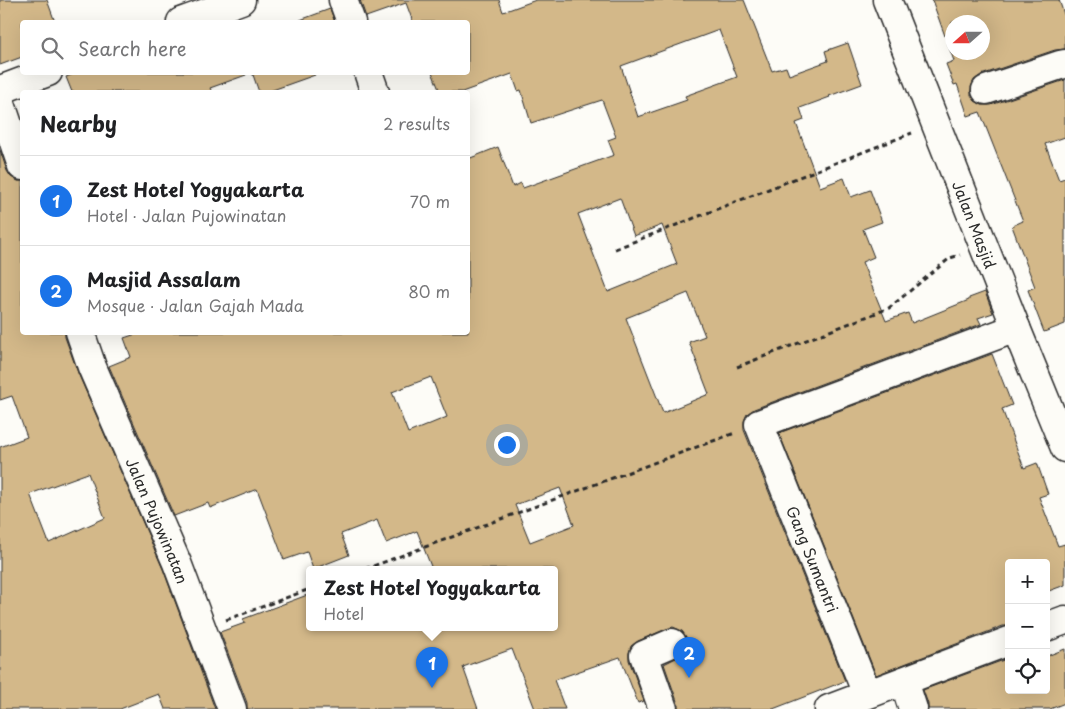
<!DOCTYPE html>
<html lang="en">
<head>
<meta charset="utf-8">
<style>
	:root { --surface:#fff; --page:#f6f6f6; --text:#202124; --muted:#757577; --line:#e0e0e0; --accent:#1a73e8 }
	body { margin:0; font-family:"Playpen Sans",sans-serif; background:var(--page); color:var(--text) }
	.controls { position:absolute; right:15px; bottom:15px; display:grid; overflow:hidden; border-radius:5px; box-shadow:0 5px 20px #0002 }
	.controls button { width:45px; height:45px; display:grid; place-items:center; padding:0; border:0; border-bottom:1px solid var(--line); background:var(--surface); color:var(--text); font:25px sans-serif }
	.compass { position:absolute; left:945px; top:15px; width:45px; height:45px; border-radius:50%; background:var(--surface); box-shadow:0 5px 20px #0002; rotate:249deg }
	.you { position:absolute; left:506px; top:444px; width:18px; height:18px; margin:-12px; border:4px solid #fff; border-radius:50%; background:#1a73e8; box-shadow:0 0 0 8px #1a73e833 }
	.badge { display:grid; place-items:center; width:32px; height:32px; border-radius:50%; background:var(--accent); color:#fff; font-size:16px; font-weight:700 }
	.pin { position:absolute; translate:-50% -41px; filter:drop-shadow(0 1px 2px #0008) }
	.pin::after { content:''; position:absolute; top:26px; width:18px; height:15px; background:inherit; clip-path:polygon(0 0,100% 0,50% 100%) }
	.popup { position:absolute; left:306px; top:566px; width:252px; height:65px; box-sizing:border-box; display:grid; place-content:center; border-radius:5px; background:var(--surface); filter:drop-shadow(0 1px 4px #0005); font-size:16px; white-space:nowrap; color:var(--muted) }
	.popup b { font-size:19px; color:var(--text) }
	.popup::after { content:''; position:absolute; left:50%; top:100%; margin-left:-10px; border:10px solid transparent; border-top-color:var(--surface) }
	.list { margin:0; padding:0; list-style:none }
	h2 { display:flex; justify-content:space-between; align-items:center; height:65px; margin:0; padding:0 20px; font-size:21px }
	h2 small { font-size:16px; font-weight:400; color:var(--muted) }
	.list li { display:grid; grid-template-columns:32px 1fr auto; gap:15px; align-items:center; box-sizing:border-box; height:90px; padding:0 20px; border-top:1px solid var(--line) }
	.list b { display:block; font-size:19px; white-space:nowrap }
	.list p { margin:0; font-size:16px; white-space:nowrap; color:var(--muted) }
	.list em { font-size:16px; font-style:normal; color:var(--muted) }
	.icon { flex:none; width:28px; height:28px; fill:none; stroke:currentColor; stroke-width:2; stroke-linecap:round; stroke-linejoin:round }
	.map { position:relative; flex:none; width:1065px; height:709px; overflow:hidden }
	.search { position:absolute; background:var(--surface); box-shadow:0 5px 20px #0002; left:20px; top:20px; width:450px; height:55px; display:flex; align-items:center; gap:12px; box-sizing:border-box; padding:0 18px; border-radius:5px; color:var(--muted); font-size:19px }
	.panel { position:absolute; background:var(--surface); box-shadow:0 5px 20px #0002; left:20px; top:90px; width:450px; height:245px; border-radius:5px }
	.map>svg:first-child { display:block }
	.building { fill:#d3b889; stroke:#2b2b2b; fill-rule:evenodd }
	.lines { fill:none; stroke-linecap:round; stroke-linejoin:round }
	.street-casing { stroke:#2b2b2b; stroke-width:31 }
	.secondary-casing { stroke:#2b2b2b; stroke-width:31 }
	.path { stroke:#2b2b2b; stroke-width:3; stroke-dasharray:5 4; stroke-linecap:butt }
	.street { stroke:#fdfcf7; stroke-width:28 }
	.secondary { stroke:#fdfcf7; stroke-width:28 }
	.labels { text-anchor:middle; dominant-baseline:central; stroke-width:4; stroke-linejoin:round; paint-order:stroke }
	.street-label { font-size:15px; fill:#2b2b2b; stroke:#fdfcf7 }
</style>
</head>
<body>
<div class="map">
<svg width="1065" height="709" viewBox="0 0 1065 709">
	<rect width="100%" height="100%" fill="#fdfcf7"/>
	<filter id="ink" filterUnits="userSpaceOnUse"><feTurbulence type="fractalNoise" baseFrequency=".02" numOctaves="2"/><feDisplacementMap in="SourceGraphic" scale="10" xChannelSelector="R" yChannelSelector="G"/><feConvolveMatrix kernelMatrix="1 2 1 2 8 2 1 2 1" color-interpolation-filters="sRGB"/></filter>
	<g filter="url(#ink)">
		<!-- building -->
		<path class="building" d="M0 0H47L55 22H22V57L0 65Z
			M360 0H499L503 12 536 0H744L772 71 786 67 789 75 828 61 825 51 848 43 862 84 829 96 830 97 800 108 804 120 796 123 820 187 844 178 851 197 870 190 882 222 863 229 874 257 862 262 886 321 908 313 912 323 969 300V298L985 292 993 313 978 318 981 324 754 409 747 414 744 421V430L845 681 773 709H678V704L664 664 678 657 684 653 688 644 686 637 682 631 673 627 666 629 638 641 631 646 629 653V660L644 701 638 703 620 657 554 680 565 709H535L512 649 463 667 478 709H247V703L220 632 245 623 243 619 310 594V627H554V569H432L417 531 386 543 377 520 341 534 349 555 313 569 307 552 284 560 257 489 210 508 208 503 174 516 109 366 131 357 124 338 142 332H468V159L498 147 513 187 521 183 523 188 614 155 608 140 616 137 602 100 531 123 521 90 518 91 512 74 462 92H440L432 72H468V22H413L406 3 366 17ZM719 30 737 77 685 96 687 100 638 117 621 66ZM620 198 634 236 662 225 677 264 608 292 578 214ZM688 293 705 336 689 342 709 394 663 413 626 318ZM431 377 447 417 408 433 392 392ZM560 488 574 525 530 542 515 505Z
			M932 0H1059L1065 17V49L1055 50 981 75 974 80 971 87V95L975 101 982 105H991L1065 80V137L1045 144 1059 180 1065 178V324L1044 332 1028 290 1035 287 1012 226 1023 221 980 112 968 116 957 84 954 85 946 64 954 61ZM952 22H982V52H952Z
			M330 9 335 22H301L300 20Z
			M79 72H246V75L210 88 212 92H72L66 77Z
			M252 72H314L315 75 267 92H259Z
			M0 150 7 171 11 177 18 181H22V332H65V337L78 373 163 569 215 709H165L159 694 120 709H0V447L27 437 12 396 0 400ZM88 473 105 518 49 543 30 494Z
			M992 354 1012 405 1002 409 1024 468 1037 463 1048 494 1039 497 1058 546 1065 544V585L1046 592V563H1009V626H1003L876 675 779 433Z
			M1065 649V703L1050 709H928V704L923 690 1009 658V690H1046V654L1047 656Z"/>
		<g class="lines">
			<defs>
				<g id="street">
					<path d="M343 0 351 22"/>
					<path id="s1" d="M887 0 1016 328 1065 448"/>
					<path d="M181 22 241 0"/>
					<path d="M368 72 375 92"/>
					<path d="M0 90 48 72"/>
					<path d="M986 90 1060 65 1065 64"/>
					<path d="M0 101 22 166"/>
					<path id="s2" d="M80 332 92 367 177 563 232 709"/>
					<path d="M904 681 913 709"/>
					<path d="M867 694 759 424 1016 328"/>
					<path d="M663 709 644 655 672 643"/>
				</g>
				<path id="secondary" d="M1046 627 1065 620
					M829 709 1009 641"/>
			</defs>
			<!-- street casing -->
			<use href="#street" class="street-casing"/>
			<!-- secondary casing -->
			<use href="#secondary" class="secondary-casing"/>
			<!-- path -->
			<path class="path" d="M615 249 912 133
				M737 367 889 308 950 258 960 255
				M365 569 735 433
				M226 620 310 589"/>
			<!-- street -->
			<use href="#street" class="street"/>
			<!-- secondary -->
			<use href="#secondary" class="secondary"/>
		</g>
	</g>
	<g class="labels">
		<!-- street labels -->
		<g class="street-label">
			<text stroke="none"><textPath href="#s1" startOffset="241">Jalan Masjid</textPath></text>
			<text stroke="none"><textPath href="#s2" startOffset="204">Jalan Pujowinatan</textPath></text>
			<text transform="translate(813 559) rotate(68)">Gang Sumantri</text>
		</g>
	</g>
</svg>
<div class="controls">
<button>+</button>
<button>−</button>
<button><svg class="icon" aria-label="locate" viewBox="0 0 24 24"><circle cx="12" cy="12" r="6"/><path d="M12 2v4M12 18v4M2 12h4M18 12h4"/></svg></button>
</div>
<svg class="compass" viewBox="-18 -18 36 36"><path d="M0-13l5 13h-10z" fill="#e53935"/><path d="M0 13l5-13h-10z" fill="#757577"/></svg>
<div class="you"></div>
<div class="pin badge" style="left:432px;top:688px">1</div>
<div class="popup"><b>Zest Hotel Yogyakarta</b>Hotel</div>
<div class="pin badge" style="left:689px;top:678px">2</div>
<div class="search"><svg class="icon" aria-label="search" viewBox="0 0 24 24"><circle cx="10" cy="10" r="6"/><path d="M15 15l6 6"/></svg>Search here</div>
<section class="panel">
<h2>Nearby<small>2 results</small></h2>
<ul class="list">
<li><span class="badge">1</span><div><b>Zest Hotel Yogyakarta</b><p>Hotel · Jalan Pujowinatan</p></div><em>70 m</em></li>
<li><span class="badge">2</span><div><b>Masjid Assalam</b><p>Mosque · Jalan Gajah Mada</p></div><em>80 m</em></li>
</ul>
</section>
</div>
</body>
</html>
